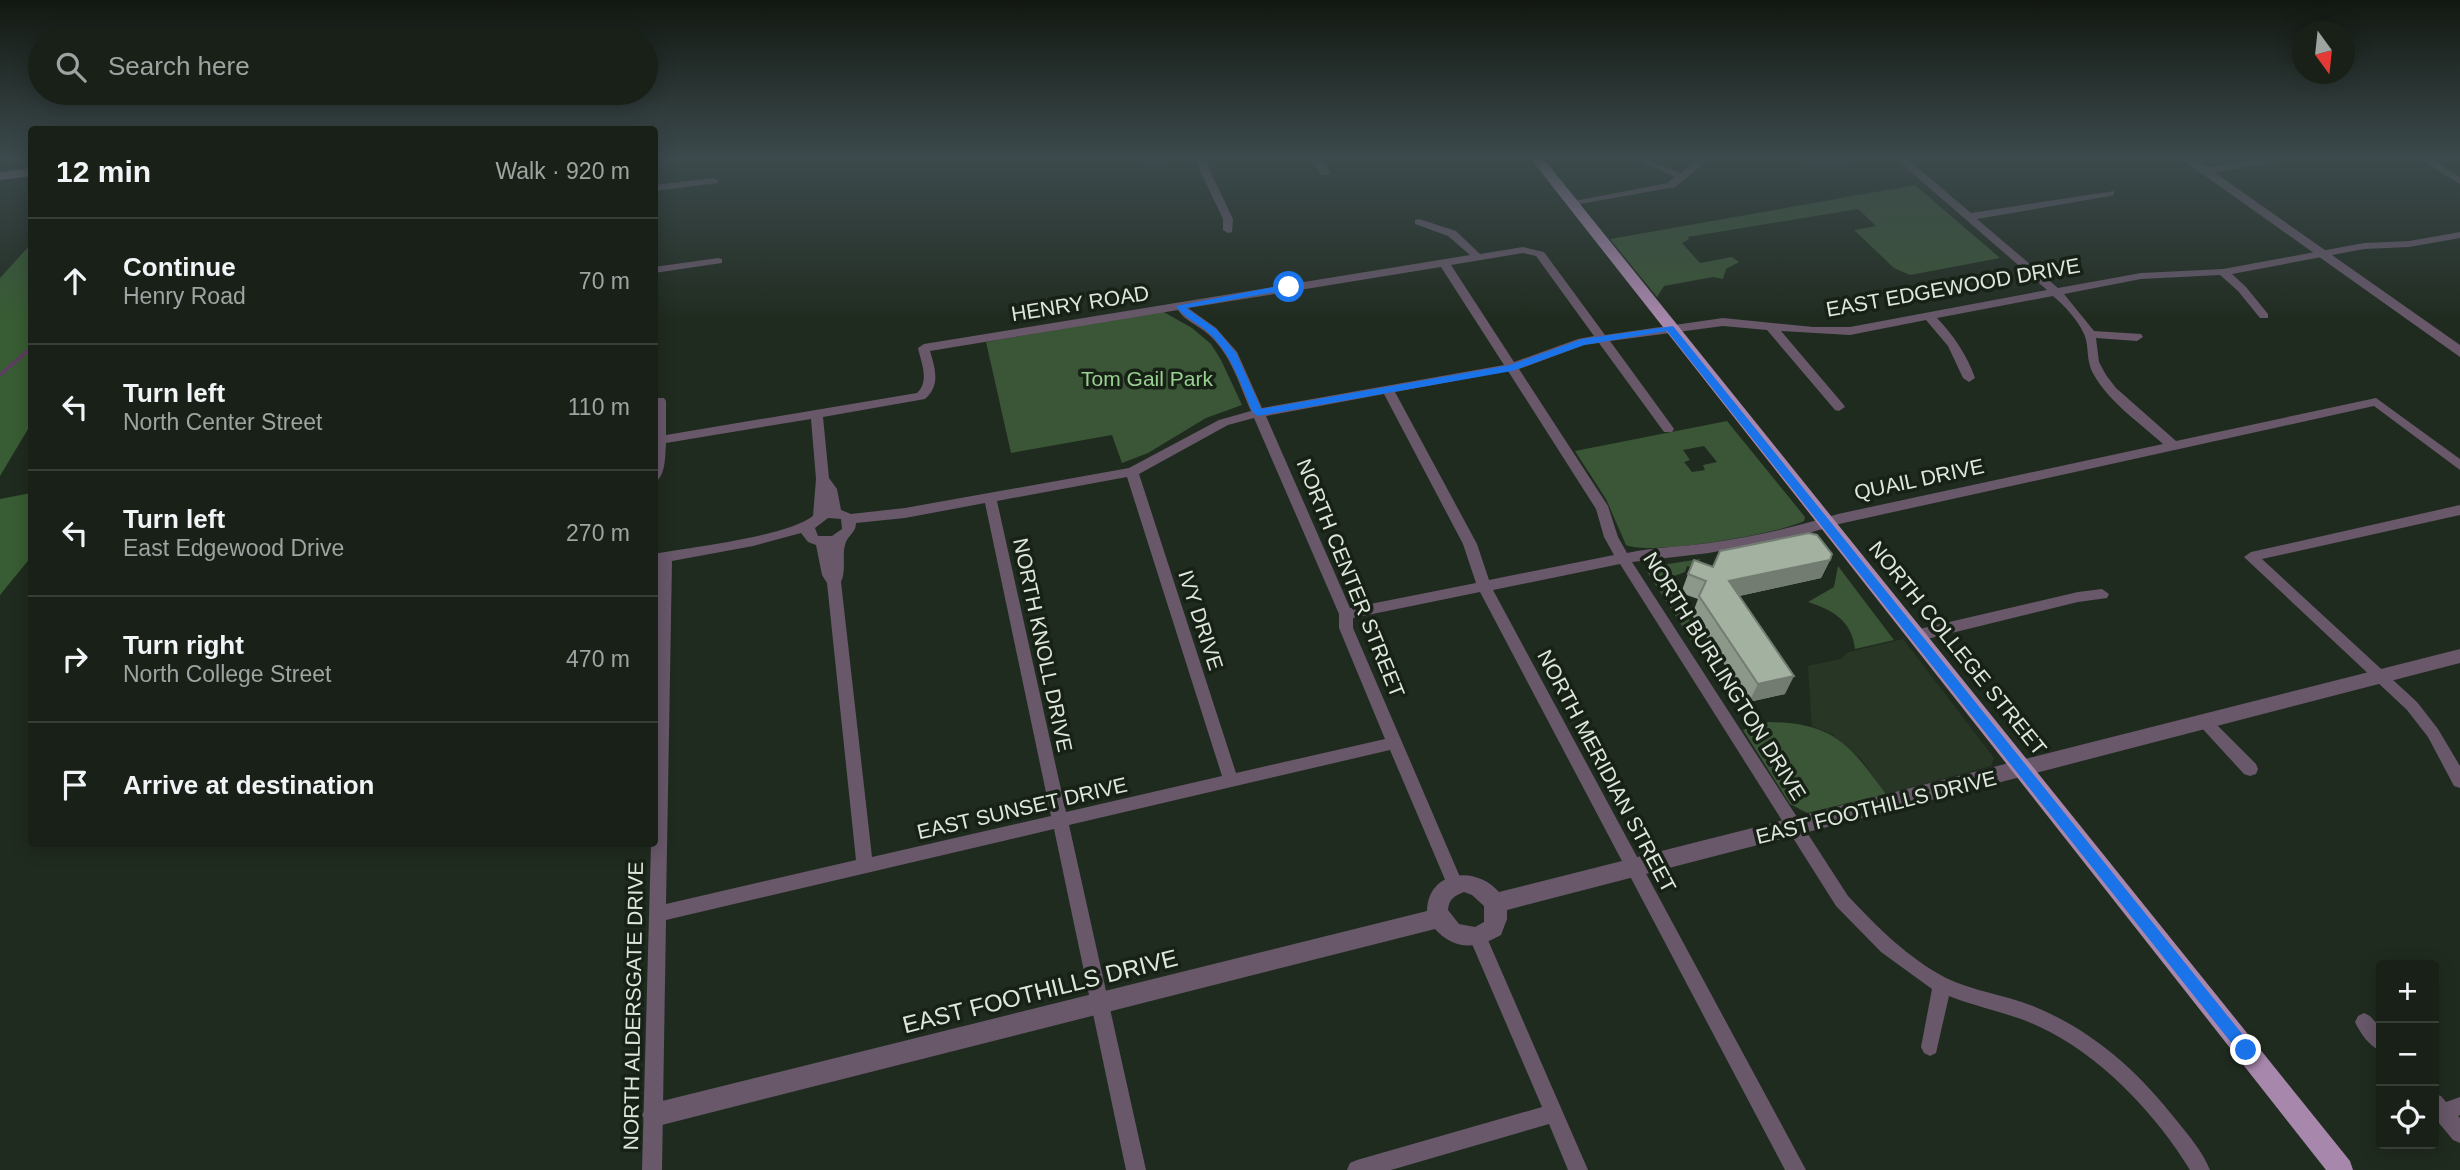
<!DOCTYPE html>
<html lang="en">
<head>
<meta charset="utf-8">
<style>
	:root { --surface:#182017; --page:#212820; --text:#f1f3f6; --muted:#9fa3a1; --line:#363e36 }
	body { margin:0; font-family:Helvetica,sans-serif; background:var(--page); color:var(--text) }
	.controls { position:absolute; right:21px; bottom:21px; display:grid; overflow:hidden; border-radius:7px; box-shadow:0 4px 18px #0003 }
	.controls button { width:63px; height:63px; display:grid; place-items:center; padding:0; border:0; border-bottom:2px solid var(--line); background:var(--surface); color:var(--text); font:35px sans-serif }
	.compass { position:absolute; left:2292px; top:21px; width:63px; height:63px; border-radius:50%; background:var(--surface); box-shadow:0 4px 18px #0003; rotate:165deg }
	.stop { position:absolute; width:21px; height:21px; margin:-16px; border:5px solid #1a73e8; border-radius:50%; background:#fff }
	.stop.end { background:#1a73e8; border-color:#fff; box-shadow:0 2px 7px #0008 }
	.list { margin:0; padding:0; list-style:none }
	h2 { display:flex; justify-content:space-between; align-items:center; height:91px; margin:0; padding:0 28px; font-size:30px }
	h2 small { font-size:23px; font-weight:400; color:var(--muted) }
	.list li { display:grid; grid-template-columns:46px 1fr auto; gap:21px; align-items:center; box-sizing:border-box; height:126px; padding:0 28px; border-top:2px solid var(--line) }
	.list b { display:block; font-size:26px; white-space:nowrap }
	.list p { margin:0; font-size:23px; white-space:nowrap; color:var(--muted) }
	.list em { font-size:23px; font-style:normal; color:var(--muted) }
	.icon { flex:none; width:38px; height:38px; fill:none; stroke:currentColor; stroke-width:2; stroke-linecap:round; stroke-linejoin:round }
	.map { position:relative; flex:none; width:2460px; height:1170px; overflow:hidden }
	.search { position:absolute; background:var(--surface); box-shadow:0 4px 18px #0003; left:28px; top:28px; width:630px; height:77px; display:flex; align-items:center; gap:18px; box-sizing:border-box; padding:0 24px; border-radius:38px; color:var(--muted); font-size:26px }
	.panel { position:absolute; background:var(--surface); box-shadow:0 4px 18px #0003; left:28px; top:126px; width:630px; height:721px; border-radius:7px }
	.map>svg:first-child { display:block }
	.built { fill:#273625 }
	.green { fill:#3b5537; fill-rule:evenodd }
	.forest { fill:#385c33 }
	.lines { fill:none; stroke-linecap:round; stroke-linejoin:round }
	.stream { stroke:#5f3c63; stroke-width:3.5 }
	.minor { fill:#68586a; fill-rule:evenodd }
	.tertiary { fill:#68586a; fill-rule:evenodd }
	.secondary { fill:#8c738f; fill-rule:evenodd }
	.primary { fill:#a887ac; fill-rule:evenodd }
	.wall { fill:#8c988a }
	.shaded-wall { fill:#727c71 }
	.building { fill:#a3b1a1; stroke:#727c71; stroke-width:2 }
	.route { fill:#1a73e8 }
	.labels { text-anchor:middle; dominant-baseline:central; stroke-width:7; stroke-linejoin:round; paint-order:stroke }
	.street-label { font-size:21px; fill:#dfe6de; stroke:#172115 }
	.park-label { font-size:21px; fill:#98d191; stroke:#172115 }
	.near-street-label { font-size:24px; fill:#dfe6de; stroke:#172115 }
</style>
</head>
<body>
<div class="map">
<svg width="2460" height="1170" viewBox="0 0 2460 1170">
	<rect width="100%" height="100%" fill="#202b1f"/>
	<!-- built -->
	<path class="built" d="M1903 639 1994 758 1991 766 1886 794 1861 759 1832 734 1812 726 1808 666 1840 659 1849 652Z"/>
	<!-- green -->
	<path class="green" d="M1915 185 2000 258 1910 275 1894 268 1854 230 1876 226 1858 209 1688 237 1689 239 1682 243 1700 263 1732 257 1739 262 1726 269 1723 279 1713 277 1664 286 1657 297 1610 239Z
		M1162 311 1192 328 1211 344 1221 360 1242 405 1206 418 1148 453 1122 463 1112 435 1011 453 986 342Z
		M1727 421 1805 517 1804 521C1778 534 1650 556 1626 545L1606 499 1575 451ZM1704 446 1717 462 1703 465 1705 470 1692 472 1684 462 1690 460 1683 450Z
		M1700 559 1698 569 1687 566 1685 572 1669 578 1671 595 1676 597 1700 638 1691 640 1646 570 1649 567Z
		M1838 566 1894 640 1855 649C1852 621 1833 610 1808 602L1834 587Z
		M1769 722C1834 723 1849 744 1886 794L1807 813 1790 804 1743 730Z"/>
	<!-- forest -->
	<path class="forest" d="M31 244V424L0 476V278Z
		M31 493V557L0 595V499Z"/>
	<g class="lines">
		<!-- stream -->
		<path class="stream" d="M0 375 32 347"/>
		<!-- minor -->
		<path class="minor" d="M1149 158H1178L1173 161 1145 163 1144 161Z
			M1194 158H1204L1233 219 1232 232 1228 233 1223 230V219Z
			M1311 158H1321L1330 173 1329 175H1321Z
			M1630 158H1644L1681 173 1700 158H1711L1675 187 1569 206V202L1668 183 1675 177Z
			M1797 158H1857C1843 166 1811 166 1797 158Z
			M1895 158H1906L1971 213 2114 191V195L2110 196 1977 219 2058 288 2141 273 2223 269 2364 243 2409 241 2460 232V238L2409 247 2364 249 2232 274 2246 287 2268 314V318H2260L2238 291 2220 275 2141 279 2064 294 2094 331 2141 334 2143 337 2137 341 2096 338 2099 362 2106 375 2116 388 2176 441 2376 398 2460 459V470L2374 406 1839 524 1809 533 1709 553 1632 562 1848 896C1877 927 1908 958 1946 978 1973 991 2005 995 2033 1006 2092 1030 2138 1071 2177 1121 2190 1137 2202 1151 2210 1170H2190C2157 1115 2099 1054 2040 1027 2011 1013 1979 1008 1949 996L1936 1053 1930 1056 1924 1053 1921 1047 1932 989 1881 952 1836 906 1620 564 1493 590 1806 1170H1785L1480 592 1353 618V628L1463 884 1461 889 1455 892 1449 889 1390 750 1069 825 1146 1170H1126L1054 829 666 920 662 1170H642L651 844H654V698L658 563 654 564V554C692 547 785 537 813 516L816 479 811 419 666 443C665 456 666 477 654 483L656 398H664L666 401V435L917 393C930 381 921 362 918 348L924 344 1470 255 1448 236 1415 224V220L1419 219 1456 231 1480 254 1523 247 1544 252 1605 335 1723 318 1813 327H1850L2047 290ZM1523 253 1536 256 1594 336 1578 339 1514 362 1451 265ZM1441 267 1504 365 1262 408 1237 352 1216 328 1188 308ZM2053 296C2064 305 2078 320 2084 334 2090 348 2085 359 2094 375 2110 403 2140 423 2163 444L1838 514C1796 527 1752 537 1709 543 1681 547 1654 547 1627 553L1618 537 1608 506 1519 369 1584 345 1599 343 1664 432H1672L1674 429 1672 426 1610 341 1723 326 1767 330 1835 410 1839 411 1845 407 1843 404 1781 331 1850 335 1926 320 1948 346 1963 378 1969 382 1975 378C1967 355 1954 336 1937 318ZM1178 310C1185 321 1198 325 1208 334 1231 354 1239 384 1251 411L1219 420 1129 468 905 508 851 514 841 510 837 489 829 478 823 417 925 399C941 385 935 368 930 351ZM1508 371 1596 509 1604 537 1614 555 1489 580 1477 544 1395 392ZM1384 394 1463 544 1476 583 1350 608 1266 416ZM1254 418 1339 614V628L1385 739 1236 773 1139 474 1228 425ZM1127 477 1222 776 1066 812 997 501ZM985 503 1051 816 872 857 841 582C847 568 841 554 846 542 849 535 856 532 856 523L905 518ZM828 518 841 519 842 529 832 536H818L815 528ZM801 533 808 542 816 545 822 575 827 583 856 860 666 904 672 561 753 546Z
			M2265 158H2288L2283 161 2204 174 2199 171 2204 168Z
			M2418 158H2430L2460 177V184Z
			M714 178 719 181 718 183 654 191V185Z
			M718 258 722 259V263L654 273V267Z
			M2460 505V515L2262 559 2417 702 2438 729 2460 766V788L2454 786 2428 737 2407 710 2244 557 2251 552Z
			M2102 589 2109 594 2107 598 2078 602 1915 642 1910 640 1908 636 1910 632 1915 630 2078 592Z
			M2205 716 2210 718 2256 764 2258 769 2256 774 2250 776 2244 774 2200 726 2197 722 2200 718Z
			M1478 929 1484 931 1588 1170H1568L1549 1124 1391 1170H1347L1350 1163 1357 1160 1542 1107 1469 937 1472 931Z
			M2364 1013 2370 1016 2381 1028V1051C2370 1047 2360 1033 2355 1022L2358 1016Z
			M2434 1094 2441 1096 2446 1102 2460 1097V1115L2458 1116 2460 1118V1143L2453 1140 2434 1117Z"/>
		<!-- tertiary -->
		<path class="tertiary" d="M2180 158H2194L2460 345V357Z
			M2460 649V663L1507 910V919L1501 935C1476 949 1455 951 1435 929L654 1127 646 1123 642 1115 646 1107 654 1103 1427 911C1428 870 1476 865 1499 892ZM1464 892 1472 895 1484 906V922L1475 927 1459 924 1448 910C1449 899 1454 896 1464 892Z"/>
		<!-- secondary -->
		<path class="secondary" d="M32 168V176L0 180V172Z"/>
		<!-- primary -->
		<path class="primary" d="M1530 158H1543L2350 1161 2353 1170H2326Z"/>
	</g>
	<!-- wall -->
	<path class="wall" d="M1830 560 1821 578 1739 596 1785 694 1749 702 1692 615 1698 599 1681 593 1688 574 1713 567Z"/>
	<!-- shaded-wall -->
	<path class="shaded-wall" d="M1830 560 1821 578 1721 600 1729 581Z
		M1794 676 1785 694 1749 702 1758 684Z"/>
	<!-- building -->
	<path class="building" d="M1809 533 1817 535 1832 554 1830 560 1729 581 1794 676 1758 684 1699 596 1706 581 1688 574 1694 560 1713 567 1720 551Z"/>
	<!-- sky -->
	<linearGradient id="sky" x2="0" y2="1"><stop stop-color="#121811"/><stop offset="0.49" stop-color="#3c4a4d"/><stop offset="1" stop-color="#3c4a4d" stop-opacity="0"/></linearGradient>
	<rect width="2460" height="322" fill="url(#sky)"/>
	<!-- route -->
	<path class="route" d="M1289 284 1292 285V289L1186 308 1216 329 1236 353 1261 409 1510 365 1582 339 1673 326 2251 1045 2253 1050 2251 1055 2246 1057 2241 1055 1667 331 1584 345 1512 371 1258 416 1253 413C1241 385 1232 355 1210 334 1199 323 1185 319 1176 306Z"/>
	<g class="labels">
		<!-- street labels -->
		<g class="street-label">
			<text transform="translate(1953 287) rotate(-10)">EAST EDGEWOOD DRIVE</text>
			<text transform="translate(1080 303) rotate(-9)">HENRY ROAD</text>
			<text transform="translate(1919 479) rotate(-12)">QUAIL DRIVE</text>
			<text transform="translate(1351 578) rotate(68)">NORTH CENTER STREET</text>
			<text transform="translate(1201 620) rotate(72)">IVY DRIVE</text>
			<text transform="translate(1043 645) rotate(78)">NORTH KNOLL DRIVE</text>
			<text transform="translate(1958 648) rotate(51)">NORTH COLLEGE STREET</text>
			<text transform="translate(1725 676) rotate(58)">NORTH BURLINGTON DRIVE</text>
			<text transform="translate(1607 771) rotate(62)">NORTH MERIDIAN STREET</text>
			<text transform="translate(1876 807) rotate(-14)">EAST FOOTHILLS DRIVE</text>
			<text transform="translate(1022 808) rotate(-13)">EAST SUNSET DRIVE</text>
			<text transform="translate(633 1006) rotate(-89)">NORTH ALDERSGATE DRIVE</text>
		</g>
		<!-- park labels -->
		<g class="park-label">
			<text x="1147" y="378">Tom Gail Park</text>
		</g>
		<!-- near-street labels -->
		<g class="near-street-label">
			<text transform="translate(1040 991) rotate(-14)">EAST FOOTHILLS DRIVE</text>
		</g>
	</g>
</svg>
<div class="controls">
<button>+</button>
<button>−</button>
<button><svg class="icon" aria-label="locate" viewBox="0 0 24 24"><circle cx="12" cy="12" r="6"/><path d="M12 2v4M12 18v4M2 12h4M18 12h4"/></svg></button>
</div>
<svg class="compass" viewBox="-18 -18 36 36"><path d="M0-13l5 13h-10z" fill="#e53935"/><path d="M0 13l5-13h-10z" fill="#9fa3a1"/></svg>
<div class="stop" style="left:1289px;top:287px"></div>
<div class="stop end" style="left:2246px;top:1050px"></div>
<div class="search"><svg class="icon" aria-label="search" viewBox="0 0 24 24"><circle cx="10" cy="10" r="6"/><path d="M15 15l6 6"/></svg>Search here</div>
<section class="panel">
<h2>12 min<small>Walk · 920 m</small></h2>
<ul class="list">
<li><svg class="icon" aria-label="ahead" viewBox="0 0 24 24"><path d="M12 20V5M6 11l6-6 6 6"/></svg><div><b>Continue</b><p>Henry Road</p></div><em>70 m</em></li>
<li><svg class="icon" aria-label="left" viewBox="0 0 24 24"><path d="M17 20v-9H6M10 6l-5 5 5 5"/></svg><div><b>Turn left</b><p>North Center Street</p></div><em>110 m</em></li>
<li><svg class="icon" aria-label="left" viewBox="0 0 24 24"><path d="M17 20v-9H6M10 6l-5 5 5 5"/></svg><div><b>Turn left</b><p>East Edgewood Drive</p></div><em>270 m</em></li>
<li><svg class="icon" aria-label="right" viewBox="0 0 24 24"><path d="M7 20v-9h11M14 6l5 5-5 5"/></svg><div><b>Turn right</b><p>North College Street</p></div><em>470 m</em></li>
<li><svg class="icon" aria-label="arrive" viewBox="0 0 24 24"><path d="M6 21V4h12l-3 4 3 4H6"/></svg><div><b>Arrive at destination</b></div></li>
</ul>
</section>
</div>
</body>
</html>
